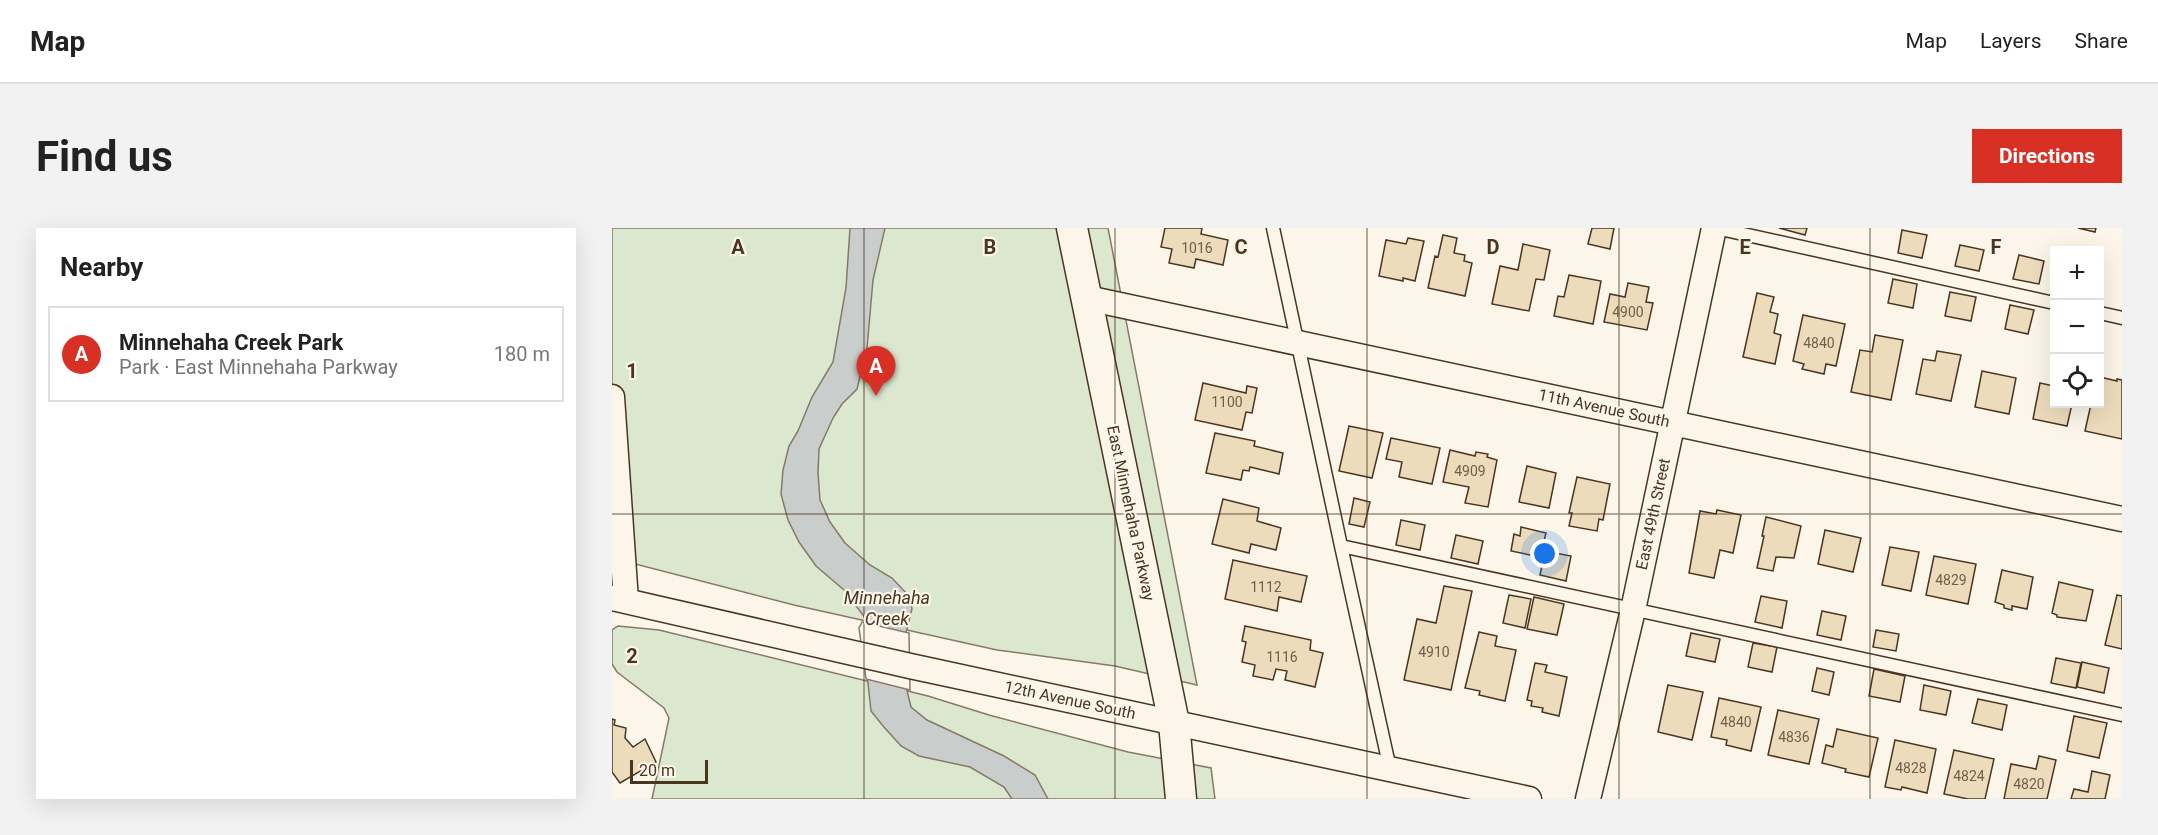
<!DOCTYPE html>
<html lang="en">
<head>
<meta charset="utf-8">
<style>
	:root { --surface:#fff; --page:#f2f2f2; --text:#222; --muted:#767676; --line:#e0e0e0; --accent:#d93025 }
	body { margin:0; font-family:Roboto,sans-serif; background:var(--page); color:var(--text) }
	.controls { position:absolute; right:18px; top:18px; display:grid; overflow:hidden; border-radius:0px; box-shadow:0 6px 24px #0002 }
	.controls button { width:54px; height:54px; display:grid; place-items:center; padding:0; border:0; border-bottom:2px solid var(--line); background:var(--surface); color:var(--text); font:30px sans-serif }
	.scale { position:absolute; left:18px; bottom:15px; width:78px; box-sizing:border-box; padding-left:6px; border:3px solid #4a3520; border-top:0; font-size:16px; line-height:21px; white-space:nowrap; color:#4a3520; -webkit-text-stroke:4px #fbf6e9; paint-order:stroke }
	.you { position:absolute; left:933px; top:326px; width:21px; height:21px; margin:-15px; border:4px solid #fff; border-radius:50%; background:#1a73e8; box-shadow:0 0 0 9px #1a73e833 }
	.badge { display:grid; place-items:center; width:39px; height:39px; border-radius:50%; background:var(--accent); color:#fff; font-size:20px; font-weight:700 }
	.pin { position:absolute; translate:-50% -50px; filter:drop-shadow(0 2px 3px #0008) }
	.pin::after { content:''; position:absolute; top:32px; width:21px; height:18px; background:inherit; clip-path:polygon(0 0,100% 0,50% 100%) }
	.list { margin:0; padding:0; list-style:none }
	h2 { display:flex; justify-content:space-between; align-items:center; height:78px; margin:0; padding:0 24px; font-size:26px }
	h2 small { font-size:20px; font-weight:400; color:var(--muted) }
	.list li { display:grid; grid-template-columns:39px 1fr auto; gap:18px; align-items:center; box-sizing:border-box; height:96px; margin:0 12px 12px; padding:0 12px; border:2px solid var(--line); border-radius:0px }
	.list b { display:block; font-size:22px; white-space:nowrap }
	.list p { margin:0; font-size:20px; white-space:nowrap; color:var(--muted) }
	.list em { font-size:20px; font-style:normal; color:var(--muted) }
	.icon { flex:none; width:33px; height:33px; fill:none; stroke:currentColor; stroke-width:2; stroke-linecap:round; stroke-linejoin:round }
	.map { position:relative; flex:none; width:1510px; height:571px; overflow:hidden; border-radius:0px }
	header { display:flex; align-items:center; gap:36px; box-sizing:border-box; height:84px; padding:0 30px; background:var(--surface); border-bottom:2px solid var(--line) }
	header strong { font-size:28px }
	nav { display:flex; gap:33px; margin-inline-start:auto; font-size:21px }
	.intro { display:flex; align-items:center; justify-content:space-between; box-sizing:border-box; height:144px; padding:0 36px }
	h1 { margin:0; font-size:42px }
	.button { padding:15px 27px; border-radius:0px; background:var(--accent); color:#fff; font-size:21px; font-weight:700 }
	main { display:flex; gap:36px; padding:0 36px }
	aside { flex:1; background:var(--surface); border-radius:0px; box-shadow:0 6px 24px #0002 }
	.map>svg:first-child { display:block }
	.green { fill:#dce7d0; stroke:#887966; stroke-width:1.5 }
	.water { fill:#c9cecd; stroke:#887966; stroke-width:1.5 }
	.pier { fill:#fbf6e9; stroke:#887966; stroke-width:1.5 }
	.building { fill:#ecdcbc; stroke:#4a3520; stroke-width:1.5 }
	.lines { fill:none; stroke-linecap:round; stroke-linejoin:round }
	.service-casing { stroke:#4a3520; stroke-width:15 }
	.minor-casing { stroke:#4a3520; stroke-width:27 }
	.tertiary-casing { stroke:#4a3520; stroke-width:33 }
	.service { stroke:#fbf6e9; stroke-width:12 }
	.minor { stroke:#fbf6e9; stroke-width:24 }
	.tertiary { stroke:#fbf6e9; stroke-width:30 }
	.grid { fill:none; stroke:#4a3520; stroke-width:1.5; stroke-opacity:0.55 }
	.labels { text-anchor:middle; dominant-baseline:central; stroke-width:4.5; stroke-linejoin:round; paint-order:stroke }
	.number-label { font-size:14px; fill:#725f47 }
	.street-label { font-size:16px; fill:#4a3520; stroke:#fbf6e9 }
	.water-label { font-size:18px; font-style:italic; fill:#4a3520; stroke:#fbf6e9 }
	.grid-label { font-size:20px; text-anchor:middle; font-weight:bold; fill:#4a3520; stroke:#fbf6e9; stroke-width:4.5; stroke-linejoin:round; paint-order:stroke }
</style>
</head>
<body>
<header>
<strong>Map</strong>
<nav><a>Map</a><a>Layers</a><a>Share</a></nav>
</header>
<div class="intro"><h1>Find us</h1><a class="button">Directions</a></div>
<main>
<aside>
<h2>Nearby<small></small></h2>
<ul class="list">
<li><span class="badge">A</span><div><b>Minnehaha Creek Park</b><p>Park · East Minnehaha Parkway</p></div><em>180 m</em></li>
</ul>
</aside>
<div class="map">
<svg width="1510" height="571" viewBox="0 0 1510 571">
	<rect width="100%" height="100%" fill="#fbf6e9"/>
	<!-- green -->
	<path class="green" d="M0 0H496L585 457 503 438 385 422 182 377 0 330Z
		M6 398 47 402 316 468 377 487 516 524 599 540 603 571H40L57 490 52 480 5 444 0 436V402Z"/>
	<!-- water -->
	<path class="water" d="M238 0H273L261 52 255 120 245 161 230 176 221 190 207 221 206 245 208 272 218 294 233 315 258 337 280 350 298 369 300 381 294 405V459L299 479 315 492 392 528 423 547 436 571H400L392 559 358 539 307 528 289 518 271 498 259 483 250 400 254 391 232 362 204 338 187 314 176 292 169 266 171 242 177 218 186 203 200 169 221 134 234 60Z"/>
	<!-- pier -->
	<path class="pier" d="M250 394 297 405 298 462 254 451 247 400Z"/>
	<!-- building -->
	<path class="building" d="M553 0H590L589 6 616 12 611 37 584 31 582 40 557 35 560 21 549 19Z
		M980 0H1002L998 21 976 16Z
		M1167 0H1195L1193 7Z
		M1466 0H1484L1483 4Z
		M1290 2 1315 7 1310 30 1286 25Z
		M831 7 845 10 842 25 853 27 852 33 860 35 853 68 816 60 823 28 826 29Z
		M796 10 812 13 803 53 791 50V53L767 48 774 12 794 16Z
		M911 16 938 22 932 52 924 51 917 83 880 76 888 38 906 42Z
		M1348 17 1372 22 1367 43 1343 38Z
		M1407 27 1432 33 1427 56 1401 51Z
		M957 47 989 53 981 96 942 88 946 68 952 69Z
		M1281 51 1305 56 1301 80 1276 75Z
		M1016 55 1037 59 1034 74 1041 75 1035 102 992 94 998 66 1013 69Z
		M1338 64 1364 69 1359 93 1333 88Z
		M1145 65 1162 69 1158 84 1166 86 1162 105 1169 107 1163 136 1131 129Z
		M1398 77 1422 82 1416 106 1393 101Z
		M1191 87 1233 96 1224 138 1214 136 1212 146 1190 141 1192 136 1181 133Z
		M1263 107 1291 112 1279 172 1239 164 1248 122 1260 124Z
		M1325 123 1349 127 1339 173 1304 166 1311 131 1323 133Z
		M1370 143 1404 150 1397 186 1363 179Z
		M1488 149 1505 153V151L1510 152V211L1473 203 1479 176H1488Z
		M591 155 634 165 635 158 645 160 640 185 634 184 630 202 583 192Z
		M1428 155 1442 158V176H1460L1455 198 1421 191Z
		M737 198 771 205 760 250 727 243Z
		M603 205 643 213 642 218 671 225 667 246 638 239 637 243 631 242 629 252 594 245Z
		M779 210 828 220 820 256 787 249 790 234 774 231Z
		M838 222 863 228 864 224 876 226 875 229 885 232 876 279 853 275 857 259 831 254Z
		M915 238 944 245 937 280 907 274Z
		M965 249 998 256 991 292 987 291 985 303 957 298 960 285H957Z
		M742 270 758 274 752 299 737 296Z
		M611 271 647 280 645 293 669 300 664 322 639 316 637 325 600 316Z
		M1105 282 1129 287 1121 325 1108 322 1102 350 1077 345 1088 283 1104 286Z
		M1154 289 1189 298 1182 330 1164 329 1161 343 1145 340 1152 308H1150Z
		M789 292 813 297 808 322 784 317Z
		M909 299 934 305 928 329 899 323 902 306 908 308Z
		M1213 302 1249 310 1241 344 1206 336Z
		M844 307 871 313 866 336 839 330Z
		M1278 319 1307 324 1299 363 1270 357Z
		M933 323 959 328 954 353 928 347Z
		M1322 328 1364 336 1356 376 1314 367Z
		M621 332 695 348 689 374 667 369 665 383 613 371Z
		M1390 342 1421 349 1415 381 1400 378V382L1392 380V377L1383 374Z
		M1447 354 1481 362 1474 393 1445 389V387L1440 385Z
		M832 358 860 363 839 462 792 452 805 391 824 395Z
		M897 367 919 371 913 400 891 395Z
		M1505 367 1510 368V421L1493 417Z
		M1149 368 1175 373 1170 400 1143 394Z
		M922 369 952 376 945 407 915 401Z
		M1210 383 1234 388 1229 412 1205 407Z
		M633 398 699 412 698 422 711 425 703 459 673 452 675 443 664 441 661 452 641 448 643 437 630 434 634 414 630 413Z
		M1264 402 1287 406 1284 423 1261 419Z
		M867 404 885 408 883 418 904 422 893 473 867 467 868 463 853 460Z
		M1079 405 1108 411 1103 434 1074 428Z
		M1141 415 1165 419 1160 444 1136 439Z
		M1444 430 1469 435 1464 460 1439 455Z
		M1470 434 1497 440 1492 465 1465 459Z
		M923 435 935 437 933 444 955 449 947 488 930 484 931 480 919 478 920 473 915 472Z
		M1205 440 1222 444 1217 467 1200 463Z
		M1262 441 1293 448 1288 474 1257 468Z
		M1056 457 1091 464 1080 512 1046 504Z
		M1312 457 1339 463 1334 487 1308 482Z
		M1107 470 1149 479 1139 523 1114 517 1115 512 1099 509Z
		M1366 471 1395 477 1390 502 1360 495Z
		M1166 482 1207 491 1197 536 1156 527Z
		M1462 488 1495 495 1487 530 1455 523Z
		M0 491 3 492 2 497 14 500 13 510 21 519 33 511 44 534 8 555 0 544Z
		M1225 501 1266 510 1257 549 1233 544 1234 541 1210 535 1214 517 1221 519Z
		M1283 512 1324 521 1315 565 1290 559 1289 562 1273 559Z
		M1342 522 1382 531 1373 571H1356L1332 566Z
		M1427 528 1444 532 1435 571H1392L1399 536 1424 541Z
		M1480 543 1498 547 1493 571H1459L1462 561 1476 564Z"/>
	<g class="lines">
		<defs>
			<path id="service" d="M661 0 729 318 1510 487
				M1104 0 1442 75
				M1488 85 1510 90
				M729 318 778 541"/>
			<path id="minor" d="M475 70 1510 291
				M0 169 14 373
				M0 370 298 438 917 571
				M976 571 1021 382 1102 0"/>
			<path id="tertiary" d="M460 0 562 495 569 571"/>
		</defs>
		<!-- service casing -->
		<use href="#service" class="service-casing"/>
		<!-- minor casing -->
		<use href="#minor" class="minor-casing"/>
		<!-- tertiary casing -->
		<use href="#tertiary" class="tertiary-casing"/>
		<!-- service -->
		<use href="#service" class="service"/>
		<!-- minor -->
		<use href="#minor" class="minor"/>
		<!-- tertiary -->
		<use href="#tertiary" class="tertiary"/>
	</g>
	<!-- grid -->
	<path class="grid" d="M252 0V571M503 0V571M755 0V571M1007 0V571M1258 0V571M0 286H1510"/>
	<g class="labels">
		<!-- number labels -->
		<g class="number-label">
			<text x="585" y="20">1016</text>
			<text x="1016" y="84">4900</text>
			<text x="1207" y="115">4840</text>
			<text x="615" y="174">1100</text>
			<text x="858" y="243">4909</text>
			<text x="1339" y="352">4829</text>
			<text x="654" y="359">1112</text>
			<text x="822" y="424">4910</text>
			<text x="670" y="429">1116</text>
			<text x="1124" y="494">4840</text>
			<text x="1182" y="509">4836</text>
			<text x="1299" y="540">4828</text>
			<text x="1357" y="548">4824</text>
			<text x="1417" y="556">4820</text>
		</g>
		<!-- street labels -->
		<g class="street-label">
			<text transform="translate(992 180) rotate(12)">11th Avenue South</text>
			<text transform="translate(519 285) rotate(78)">East Minnehaha Parkway</text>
			<text transform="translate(1041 286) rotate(-78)">East 49th Street</text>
			<text transform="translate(458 472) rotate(12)">12th Avenue South</text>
		</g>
		<!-- water labels -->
		<g class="water-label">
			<text x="275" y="369">Minnehaha<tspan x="275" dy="21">Creek</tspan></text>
		</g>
	</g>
	<g class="grid-label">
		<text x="126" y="26">A</text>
		<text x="378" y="26">B</text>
		<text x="629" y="26">C</text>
		<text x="881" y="26">D</text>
		<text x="1133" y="26">E</text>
		<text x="1384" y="26">F</text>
		<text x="20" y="150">1</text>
		<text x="20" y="435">2</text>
	</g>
</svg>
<div class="controls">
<button>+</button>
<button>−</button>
<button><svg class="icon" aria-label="locate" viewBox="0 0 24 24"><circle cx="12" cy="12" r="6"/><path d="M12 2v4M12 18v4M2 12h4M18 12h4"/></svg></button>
</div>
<div class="scale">20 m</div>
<div class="you"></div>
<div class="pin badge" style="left:264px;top:168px">A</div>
</div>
</main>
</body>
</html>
